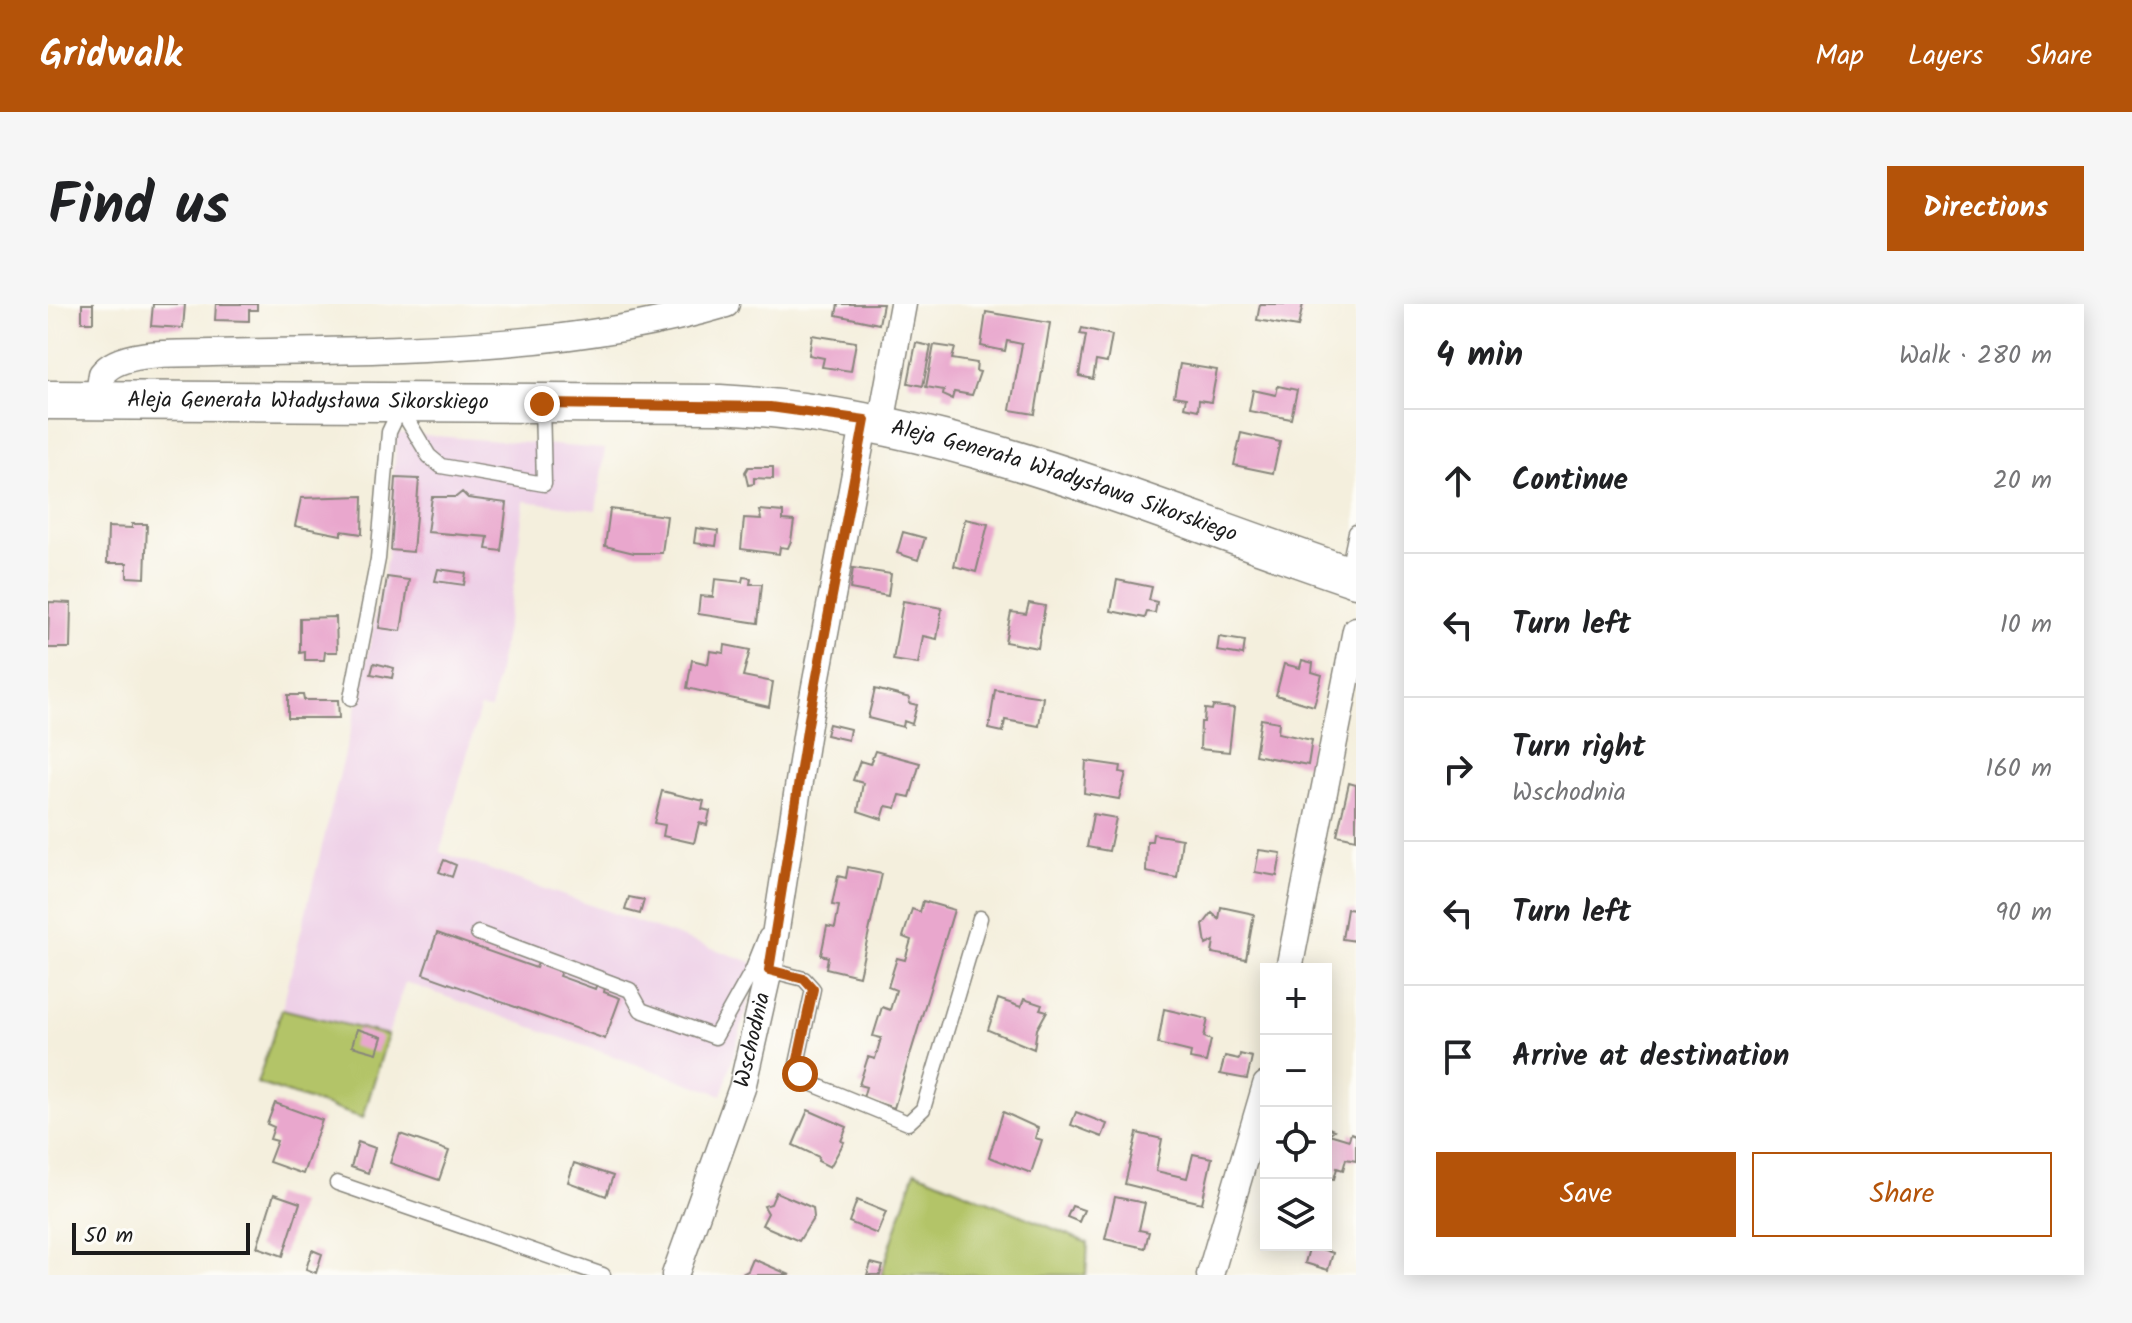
<!DOCTYPE html>
<html lang="en">
<head>
<meta charset="utf-8">
<style>
	:root { --surface:#fff; --page:#f6f6f6; --text:#202124; --muted:#757577; --line:#e0e0e0; --accent:#b45309 }
	body { margin:0; font-family:Kalam,sans-serif; background:var(--page); color:var(--text) }
	.controls { position:absolute; right:24px; bottom:24px; display:grid; overflow:hidden; border-radius:0px; box-shadow:0 4px 20px #0003 }
	.controls button { width:72px; height:72px; display:grid; place-items:center; padding:0; border:0; border-bottom:2px solid var(--line); background:var(--surface); color:var(--text); font:40px sans-serif }
	.scale { position:absolute; left:24px; bottom:20px; width:178px; box-sizing:border-box; padding-left:8px; border:4px solid #1c1c1c; border-top:0; font-size:22px; line-height:28px; white-space:nowrap; color:#1c1c1c; -webkit-text-stroke:6px #fdfcf7; paint-order:stroke }
	.stop { position:absolute; width:24px; height:24px; margin:-18px; border:6px solid #b45309; border-radius:50%; background:#fff }
	.stop.end { background:#b45309; border-color:#fff; box-shadow:0 2px 8px #0008 }
	.list { margin:0; padding:0; list-style:none }
	h2 { display:flex; justify-content:space-between; align-items:center; height:104px; margin:0; padding:0 32px; font-size:34px }
	h2 small { font-size:26px; font-weight:400; color:var(--muted) }
	.list li { display:grid; grid-template-columns:52px 1fr auto; gap:24px; align-items:center; box-sizing:border-box; height:144px; padding:0 32px; border-top:2px solid var(--line) }
	.list b { display:block; font-size:30px; white-space:nowrap }
	.list p { margin:0; font-size:26px; white-space:nowrap; color:var(--muted) }
	.list em { font-size:26px; font-style:normal; color:var(--muted) }
	.actions { display:flex; gap:16px; padding:24px 32px }
	.actions a { flex:1; padding:18px 0; border:2px solid var(--accent); border-radius:0px; text-align:center; font-size:28px; color:var(--accent) }
	.actions .main { background:var(--accent); color:#fff }
	.icon { flex:none; width:44px; height:44px; fill:none; stroke:currentColor; stroke-width:2; stroke-linecap:round; stroke-linejoin:round }
	.map { position:relative; flex:none; width:1308px; height:971px; overflow:hidden; border-radius:0px }
	header { display:flex; align-items:center; gap:48px; box-sizing:border-box; height:112px; padding:0 40px; background:var(--accent); color:#fff }
	header strong { font-size:38px }
	nav { display:flex; gap:44px; margin-inline-start:auto; font-size:28px }
	.intro { display:flex; align-items:center; justify-content:space-between; box-sizing:border-box; height:192px; padding:0 48px }
	h1 { margin:0; font-size:56px }
	.button { padding:20px 36px; border-radius:0px; background:var(--accent); color:#fff; font-size:28px; font-weight:700 }
	main { display:flex; gap:48px; padding:0 48px }
	aside { flex:1; background:var(--surface); border-radius:0px; box-shadow:0 4px 20px #0003 }
	.map>svg:first-child { display:block }
	.built { fill:#eed0e7 }
	.green { fill:#b3c467; stroke:#687042; stroke-width:2 }
	.building { fill:#e9a7cd }
	.lines { fill:none; stroke-linecap:round; stroke-linejoin:round }
	.lane-casing { stroke:#88867c; stroke-width:17 }
	.street-casing { stroke:#88867c; stroke-width:29 }
	.secondary-casing { stroke:#88867c; stroke-width:41 }
	.lane { stroke:#fff; stroke-width:14 }
	.street { stroke:#fff; stroke-width:26 }
	.secondary { stroke:#fff; stroke-width:38 }
	.route { stroke:#b45309; stroke-width:10 }
	.labels { text-anchor:middle; dominant-baseline:central; stroke-width:8; stroke-linejoin:round; paint-order:stroke }
	.street-label { font-size:22px; fill:#1c1c1c; stroke:#fdfcf7 }
</style>
</head>
<body>
<header>
<strong>Gridwalk</strong>
<nav><a>Map</a><a>Layers</a><a>Share</a></nav>
</header>
<div class="intro"><h1>Find us</h1><a class="button">Directions</a></div>
<main>
<div class="map">
<svg width="1308" height="971" viewBox="0 0 1308 971">
	<rect width="100%" height="100%" fill="#fdfcf7"/>
	<filter id="ink" filterUnits="userSpaceOnUse"><feTurbulence type="fractalNoise" baseFrequency=".0125" numOctaves="2"/><feDisplacementMap in="SourceGraphic" scale="16" xChannelSelector="R" yChannelSelector="G"/><feConvolveMatrix kernelMatrix="1 2 1 2 8 2 1 2 1" color-interpolation-filters="sRGB"/></filter>
	<filter id="wash" filterUnits="userSpaceOnUse"><feTurbulence type="fractalNoise" baseFrequency=".006" numOctaves="4" result="noise"/><feDisplacementMap in="SourceGraphic" scale="32" xChannelSelector="R" yChannelSelector="G"/><feGaussianBlur stdDeviation="1.8" result="paint"/><feColorMatrix in="noise" values="0 0 0 0 0 0 0 0 0 0 0 0 0 0 0 0 0 1.4 0 .05"/><feComposite in="paint" operator="in"/></filter>
	<g filter="url(#wash)">
		<rect width="100%" height="100%" fill="#f4efdd"/>
		<!-- built -->
		<path class="built" d="M349 129 557 145 548 206 476 197 467 274 443 405 432 404 392 548 706 659 699 704 674 791 357 678 340 731 234 705 313 384 339 254Z"/>
		<!-- green -->
		<path class="green" d="M234 705 340 731 315 814 209 779Z
			M867 867 1040 939 1038 971H833Z"/>
		<g id="blocks">
			<!-- building -->
			<path class="building" d="M34 0H45V18H34Z
				M105 0H137L135 24 103 22Z
				M168 0H209V6H201V17L167 16Z
				M790 0H835L831 20 788 11Z
				M1212 0H1255L1250 23 1209 16Z
				M938 8 1002 19 987 110 962 106 974 40 959 37 957 47 933 42Z
				M1034 24 1064 31 1059 59 1048 57 1045 75 1031 72 1038 31 1032 30Z
				M764 31 808 38 803 67 774 63 776 54 761 51Z
				M868 39 883 42 875 82 860 79Z
				M886 41 907 44 904 55 929 59 928 67 932 68 924 91 906 88 904 95 895 91 896 86 878 83Z
				M1132 60 1169 66 1163 98 1151 96 1150 106 1136 103 1138 94 1126 92Z
				M1230 82 1249 86 1243 115 1201 107 1205 86 1228 91Z
				M1193 129 1232 138 1225 169 1186 161Z
				M700 163H725V175L706 174V180L700 181 697 168Z
				M348 174 371 175 365 248 343 246Z
				M414 188 420 194 459 199 453 247 438 245 440 233 379 228 384 193H408Z
				M315 192 314 230 293 227V231L247 222 253 194Z
				M562 205 619 212 614 249H586L557 242Z
				M711 206 735 208V216L746 217 743 237 740 244 732 243 731 250 693 245 696 214 713 215Z
				M917 215 940 220 928 268 906 262Z
				M84 220H99L97 274 79 273V259H59L60 223 84 224Z
				M648 224 670 227 668 242 646 239Z
				M855 228 877 234 870 256 849 249Z
				M805 264 843 270 840 292 802 285Z
				M390 265 418 269 416 281 387 277Z
				M339 273 361 276 353 327 331 324Z
				M695 273 703 274 702 280H714L710 319 650 310 652 292 665 293 667 275 694 278Z
				M1069 276 1104 283 1101 296 1109 298 1107 309 1099 308 1097 314 1063 307Z
				M855 297 894 304 889 335 875 332 870 360 845 356Z
				M1 298 23 299 22 344H0Z
				M981 299 997 302 990 344 957 338 963 308 978 310Z
				M288 313 289 348H277L276 356H257V348L252 349V314Z
				M1171 333 1197 337 1195 351 1169 347Z
				M677 341 702 346 695 372 725 378 721 403 639 384 644 356 660 360 662 347 676 349Z
				M1254 356 1265 359 1264 368 1274 371 1266 402 1228 391 1236 360 1252 364Z
				M326 359 346 364 344 374 323 370Z
				M827 385 862 394 861 399 869 401 864 420 856 417 855 423 820 414Z
				M947 386 995 393 991 422 957 416 955 428 941 425Z
				M240 391H255L256 396H290L291 414H240Z
				M1165 402 1186 404 1181 448 1152 445 1153 418H1156L1157 405 1164 406Z
				M1213 415 1231 418 1230 429 1264 436 1260 461 1207 451Z
				M781 420 802 425 800 436 778 431Z
				M827 447 872 459 862 493 852 491 848 504 838 502 834 515 810 507 815 479 805 476 812 457 822 460Z
				M1038 457 1073 462 1072 468 1078 469 1071 495 1036 489Z
				M1301 479 1308 481V535L1289 531Z
				M614 487 656 497 654 505 662 507 659 521 651 519 646 539 615 532 617 521 606 519Z
				M1045 510 1068 514 1061 547 1039 543Z
				M1105 530 1134 535 1129 574 1098 568 1099 537H1104Z
				M1211 546 1233 549 1229 572 1207 568Z
				M396 556 408 561 404 573 391 568Z
				M800 563 834 570 811 672 778 664 780 653 773 651 779 622 787 624 791 602 784 601 790 572 798 574Z
				M581 593 596 596 592 610 577 606Z
				M875 597 906 606 846 804 815 794 818 783 811 781 820 753 827 755 833 734 825 732 834 703 842 706 848 686 840 683 849 654 857 656 863 636 855 633 864 605 872 608Z
				M1173 603 1206 610 1198 655 1164 649 1166 637 1158 641 1155 621 1164 609 1171 615Z
				M1299 605 1308 606V637L1294 635Z
				M389 629 488 664 490 659 513 667 511 672 547 685 549 680 557 683 556 688 572 694 557 735 375 670Z
				M950 695 973 703 976 695 994 701 992 705 999 707 989 725 986 745 940 726Z
				M1116 705 1160 715 1156 733 1163 736 1158 758 1142 755 1143 748 1110 740Z
				M309 725 334 733 329 749 304 742Z
				M1192 750 1204 753 1199 775 1172 770 1177 752 1191 755Z
				M227 799 274 816 255 870 221 858 229 837 222 835 226 823 219 820Z
				M760 806 799 823 793 837 796 838 782 863 770 857 771 853 745 841Z
				M955 808 990 824 987 834 994 836 983 869 941 853Z
				M1028 808 1059 820 1054 833 1023 821Z
				M1278 823 1286 826 1281 830 1301 836 1303 829 1308 831V857L1298 855 1295 866 1289 864 1286 875 1278 873Z
				M1089 829 1114 835 1108 867 1139 874 1145 850 1164 854 1154 899 1077 880Z
				M352 830 401 847 391 876 342 859Z
				M310 838 327 844 320 869 303 863Z
				M526 859 565 872 558 892 520 878Z
				M728 888 765 904 766 913 751 937 714 921 720 909 716 902 723 900Z
				M226 890 252 899 235 952 209 943Z
				M1067 893 1097 899 1091 926 1101 928 1097 944 1057 935Z
				M809 896 838 908 829 930 801 918Z
				M1024 902 1036 906 1031 918 1019 913Z
				M1262 941 1285 949 1280 966 1257 959Z
				M264 946 274 950 268 969 258 965Z
				M705 955 742 971H692L700 967Z
				M823 959 835 962 832 971H819Z"/>
		</g>
	</g>
	<g filter="url(#ink)">
		<use href="#blocks" fill-opacity="0" stroke="#88867c" stroke-width="2"/>
		<g class="lines">
			<defs>
				<path id="lane" d="M351 102 381 152 393 162 496 180 494 100
					M1299 271 1308 228
					M303 394 330 255 341 128 351 107
					M430 629 582 686 593 706 667 733 704 667 718 632
					M721 666 756 675 765 685 749 760 752 770 762 779 860 819 875 805 932 614
					M289 879 555 971"/>
				<g id="street">
					<path d="M50 97 54 70C72 45 135 50 164 49 335 45 513 49 678 0"/>
					<path d="M833 120 855 0"/>
					<path d="M1241 665 1308 326"/>
					<path id="s1" d="M627 971 694 784 723 657 760 420 817 116"/>
					<path d="M1162 971 1218 781"/>
				</g>
				<g id="secondary">
					<path id="s2" d="M0 96 672 100C894 111 1100 204 1308 274"/>
				</g>
			</defs>
			<!-- lane casing -->
			<use href="#lane" class="lane-casing"/>
			<!-- street casing -->
			<use href="#street" class="street-casing"/>
			<!-- secondary casing -->
			<use href="#secondary" class="secondary-casing"/>
			<!-- lane -->
			<use href="#lane" class="lane"/>
			<!-- street -->
			<use href="#street" class="street"/>
			<!-- secondary -->
			<use href="#secondary" class="secondary"/>
		</g>
	</g>
	<g class="lines" filter="url(#ink)">
		<!-- route -->
		<path class="route" d="M494 100 722 103 817 116 760 420 721 666 756 675 765 685 749 760 752 770"/>
	</g>
	<g class="labels">
		<!-- street labels -->
		<g class="street-label">
			<text stroke="none"><textPath href="#s2" startOffset="260">Aleja Generała Władysława Sikorskiego</textPath></text>
			<text stroke="none"><textPath href="#s2" startOffset="1026">Aleja Generała Władysława Sikorskiego</textPath></text>
			<text stroke="none"><textPath href="#s1" startOffset="248">Wschodnia</textPath></text>
		</g>
	</g>
</svg>
<div class="controls">
<button>+</button>
<button>−</button>
<button><svg class="icon" aria-label="locate" viewBox="0 0 24 24"><circle cx="12" cy="12" r="6"/><path d="M12 2v4M12 18v4M2 12h4M18 12h4"/></svg></button>
<button><svg class="icon" aria-label="layers" viewBox="0 0 24 24"><path d="M12 4l9 5-9 5-9-5zM3 14l9 5 9-5"/></svg></button>
</div>
<div class="scale">50 m</div>
<div class="stop" style="left:752px;top:770px"></div>
<div class="stop end" style="left:494px;top:100px"></div>
</div>
<aside>
<h2>4 min<small>Walk · 280 m</small></h2>
<ul class="list">
<li><svg class="icon" aria-label="ahead" viewBox="0 0 24 24"><path d="M12 20V5M6 11l6-6 6 6"/></svg><div><b>Continue</b></div><em>20 m</em></li>
<li><svg class="icon" aria-label="left" viewBox="0 0 24 24"><path d="M17 20v-9H6M10 6l-5 5 5 5"/></svg><div><b>Turn left</b></div><em>10 m</em></li>
<li><svg class="icon" aria-label="right" viewBox="0 0 24 24"><path d="M7 20v-9h11M14 6l5 5-5 5"/></svg><div><b>Turn right</b><p>Wschodnia</p></div><em>160 m</em></li>
<li><svg class="icon" aria-label="left" viewBox="0 0 24 24"><path d="M17 20v-9H6M10 6l-5 5 5 5"/></svg><div><b>Turn left</b></div><em>90 m</em></li>
<li><svg class="icon" aria-label="arrive" viewBox="0 0 24 24"><path d="M6 21V4h12l-3 4 3 4H6"/></svg><div><b>Arrive at destination</b></div></li>
</ul>
<div class="actions"><a class="main">Save</a><a>Share</a></div>
</aside>
</main>
</body>
</html>
